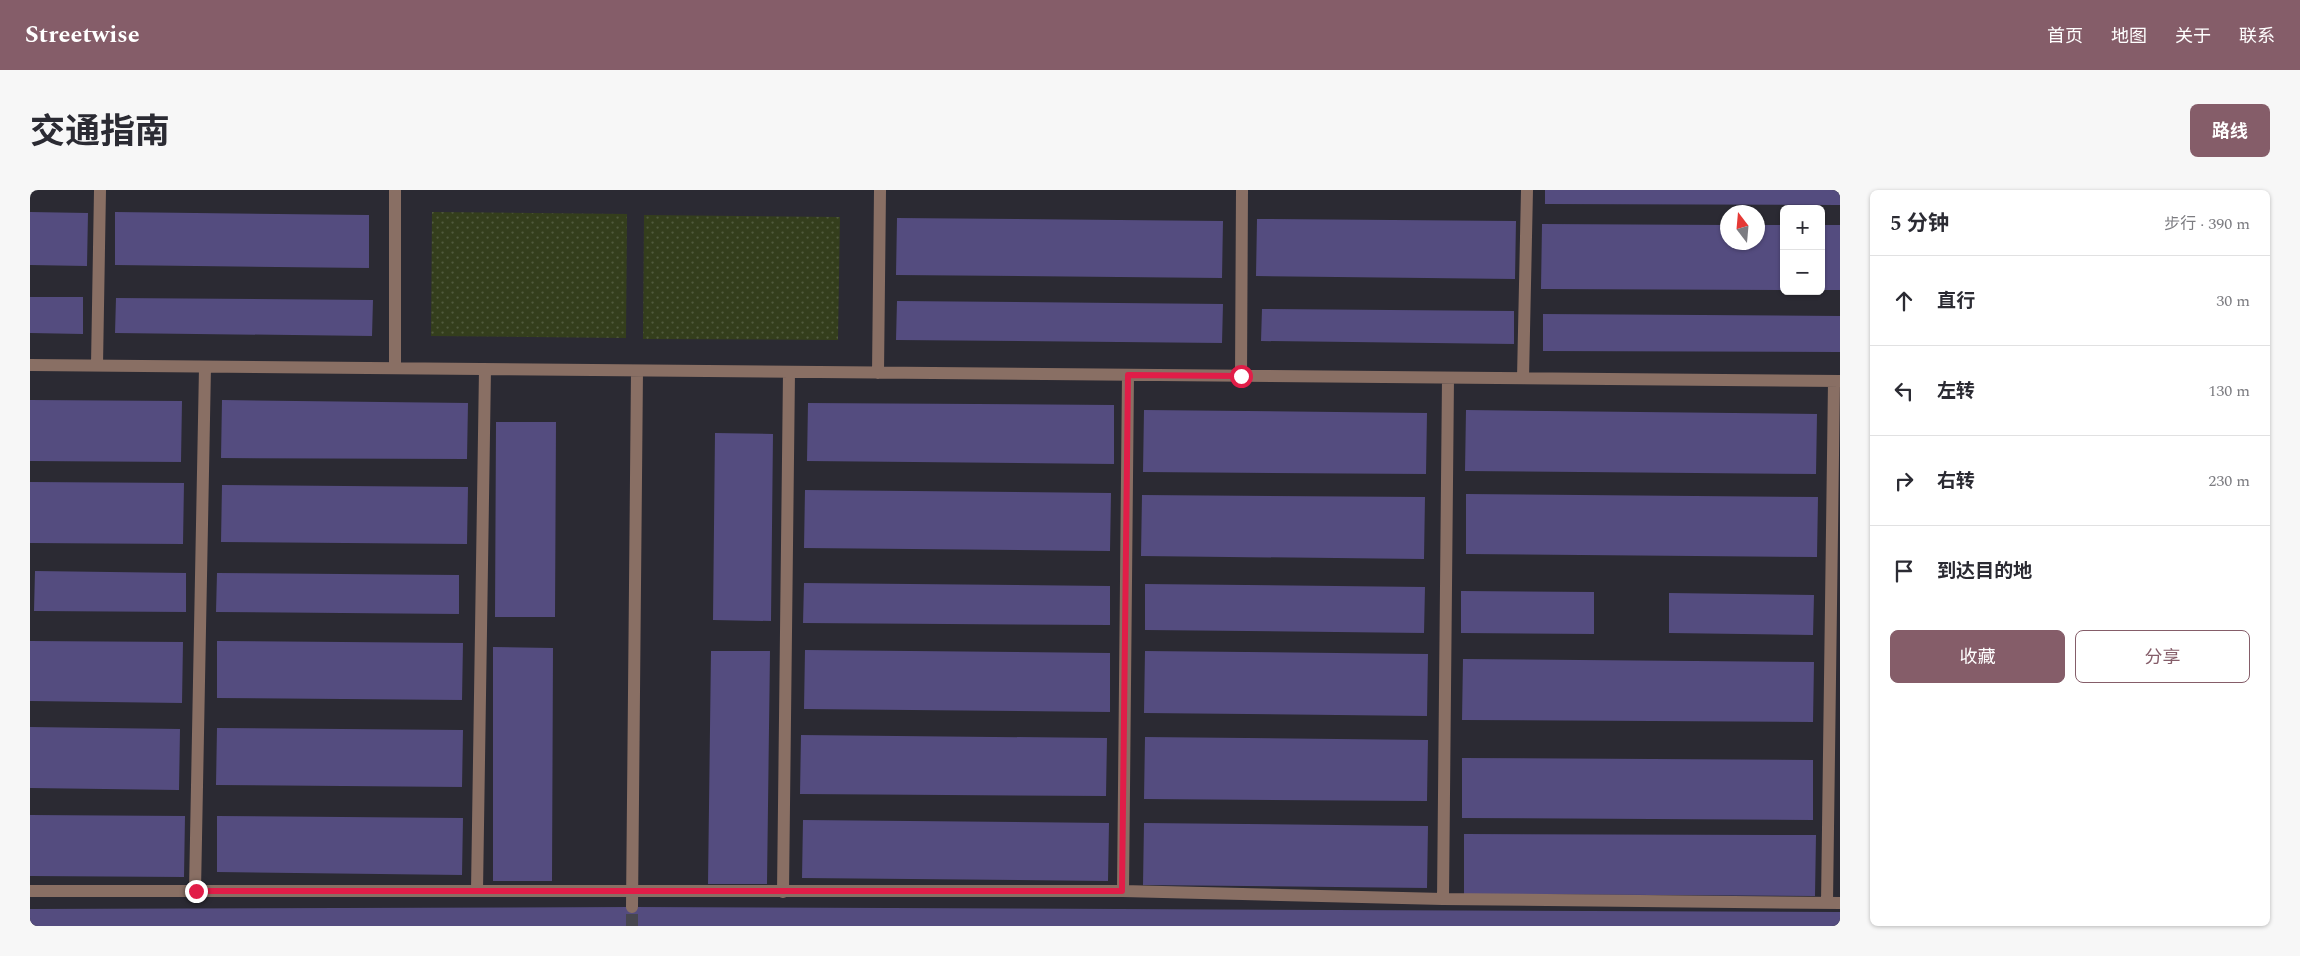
<!DOCTYPE html>
<html lang="zh">
<head>
<meta charset="utf-8">
<style>
	:root { --surface:#fff; --page:#f7f7f7; --text:#2b2b33; --muted:#7c7c81; --line:#e1e1e2; --accent:#855d69 }
	body { margin:0; font-family:Spectral,"Noto Sans SC",serif; background:var(--page); color:var(--text) }
	.controls { position:absolute; right:15px; top:15px; display:grid; overflow:hidden; border-radius:8px; box-shadow:0 1px 4px #0004 }
	.controls button { width:45px; height:45px; display:grid; place-items:center; padding:0; border:0; border-bottom:1px solid var(--line); background:var(--surface); color:var(--text); font:25px sans-serif }
	.compass { position:absolute; left:1690px; top:15px; width:45px; height:45px; border-radius:50%; background:var(--surface); box-shadow:0 1px 4px #0004; rotate:344deg }
	.stop { position:absolute; width:15px; height:15px; margin:-11px; border:4px solid #e11d48; border-radius:50%; background:#fff }
	.stop.end { background:#e11d48; border-color:#fff; box-shadow:0 1px 5px #0008 }
	.list { margin:0; padding:0; list-style:none }
	h2 { display:flex; justify-content:space-between; align-items:center; height:65px; margin:0; padding:0 20px; font-size:21px }
	h2 small { font-size:16px; font-weight:400; color:var(--muted) }
	.list li { display:grid; grid-template-columns:32px 1fr auto; gap:15px; align-items:center; box-sizing:border-box; height:90px; padding:0 20px; border-top:1px solid var(--line) }
	.list b { display:block; font-size:19px; white-space:nowrap }
	.list em { font-size:16px; font-style:normal; color:var(--muted) }
	.actions { display:flex; gap:10px; padding:15px 20px }
	.actions a { flex:1; padding:11px 0; border:1px solid var(--accent); border-radius:8px; text-align:center; font-size:18px; color:var(--accent) }
	.actions .main { background:var(--accent); color:#fff }
	.icon { flex:none; width:28px; height:28px; fill:none; stroke:currentColor; stroke-width:2; stroke-linecap:round; stroke-linejoin:round }
	.map { position:relative; flex:none; width:1810px; height:736px; overflow:hidden; border-radius:8px }
	header { display:flex; align-items:center; gap:30px; box-sizing:border-box; height:70px; padding:0 25px; background:var(--accent); color:#fff }
	header strong { font-size:24px }
	nav { display:flex; gap:28px; margin-inline-start:auto; font-size:18px }
	.intro { display:flex; align-items:center; justify-content:space-between; box-sizing:border-box; height:120px; padding:0 30px }
	h1 { margin:0; font-size:35px }
	.button { padding:12px 22px; border-radius:8px; background:var(--accent); color:#fff; font-size:18px; font-weight:700 }
	main { display:flex; gap:30px; padding:0 30px }
	aside { flex:1; background:var(--surface); border-radius:8px; box-shadow:0 1px 4px #0004 }
	.map>svg:first-child { display:block }
	.grass { fill:url(#grass-dots) }
	.building { fill:#544c7f }
	.lines { fill:none; stroke-linecap:round; stroke-linejoin:round }
	.minor-tunnel { stroke:#47464f; stroke-width:12; stroke-dasharray:12 6; stroke-linecap:butt }
	.minor { stroke:#896f64; stroke-width:12 }
	.route { stroke:#e11d48; stroke-width:6 }
</style>
</head>
<body>
<header>
<strong>Streetwise</strong>
<nav><a>首页</a><a>地图</a><a>关于</a><a>联系</a></nav>
</header>
<div class="intro"><h1>交通指南</h1><a class="button">路线</a></div>
<main>
<div class="map">
<svg width="1810" height="736" viewBox="0 0 1810 736">
	<defs>
		<pattern id="grass-dots" width="8" height="8" patternUnits="userSpaceOnUse" patternTransform="scale(1.25)"><rect width="8" height="8" fill="#343e1c"/><path d="M2 2h.1M6 6h.1" fill="none" stroke="#515a3d" stroke-width="1.8" stroke-linecap="round"/></pattern>
	</defs>
	<rect width="100%" height="100%" fill="#2b2a33"/>
	<!-- grass -->
	<path class="grass" d="M402 22 597 24 596 148 401 146Z
		M614 25 810 27 808 150 613 149Z"/>
	<!-- building -->
	<path class="building" d="M1515 0H1810V15L1515 14Z
		M0 22 58 23 57 76 0 75Z
		M85 22 339 25V78L85 75Z
		M867 28 1193 31 1192 88 866 85Z
		M1227 29 1486 31 1485 89 1226 86Z
		M1512 34 1698 35V52H1728V35H1754V100L1511 99Z
		M1791 35H1810V100H1791Z
		M0 107H53V144L0 143Z
		M86 108 343 110 342 146 85 143Z
		M867 111 1193 114 1192 153 866 150Z
		M1232 119 1484 121V154L1231 151Z
		M1513 124 1810 126V162L1513 161Z
		M0 210 152 211 151 272 0 271Z
		M192 210 438 213 437 269 191 268Z
		M778 213 1084 215V274L777 271Z
		M1114 220 1397 223 1396 284 1113 282Z
		M1436 220 1787 224 1786 284 1435 281Z
		M466 232H526L525 427H465Z
		M685 243 743 244 741 431 683 430Z
		M0 292 154 293 153 354 0 353Z
		M192 295 438 297 437 354 191 352Z
		M775 300 1081 303 1080 361 774 358Z
		M1436 304 1788 307 1787 367 1436 364Z
		M1112 305 1395 307 1394 369 1111 366Z
		M5 381 156 383V422L4 421Z
		M187 383 429 385V424L186 422Z
		M774 393 1080 396V435L773 433Z
		M1115 394 1395 397 1394 443 1115 440Z
		M1431 401 1564 402V444L1431 443Z
		M1639 403 1784 405 1783 445 1639 443Z
		M0 451 153 452 152 513 0 511Z
		M187 451 433 453 432 510 187 508Z
		M463 457 523 458 522 691H463Z
		M775 460 1080 463V522L774 519Z
		M681 461H740L737 694H678Z
		M1115 461 1398 464 1397 526 1114 523Z
		M1433 469 1784 472 1783 532 1432 530Z
		M0 537 150 539 149 600 0 598Z
		M187 538 433 540 432 597 186 595Z
		M771 545 1077 548 1076 606 770 604Z
		M1115 547 1398 550 1397 611 1114 609Z
		M1432 568 1783 570V630L1432 628Z
		M0 625 155 626 154 687 0 686Z
		M187 626 433 628 432 685 187 682Z
		M773 630 1079 633 1078 691 772 688Z
		M1114 633 1398 636 1397 698 1113 695Z
		M1434 644 1786 645 1785 706 1434 704Z
		M602 717 1810 722V736H0V719Z"/>
	<g class="lines">
		<!-- minor-tunnel -->
		<path class="minor-tunnel" d="M602 736V717"/>
		<!-- minor -->
		<path class="minor" d="M365 0V178
			M0 175 1810 191
			M67 175 70 0
			M848 183 850 0
			M1211 186 1212 0
			M1493 188 1497 0
			M0 701H1093L1413 709 1810 713
			M165 701 175 177
			M447 701 455 179
			M1093 701 1098 185
			M753 702 759 182
			M1413 709 1418 188
			M1797 713 1804 191
			M602 717 607 181"/>
	</g>
	<g class="lines">
		<!-- route -->
		<path class="route" d="M166 701H1092L1098 185 1211 186"/>
	</g>
</svg>
<div class="controls">
<button>+</button>
<button>−</button>
</div>
<svg class="compass" viewBox="-18 -18 36 36"><path d="M0-13l5 13h-10z" fill="#e53935"/><path d="M0 13l5-13h-10z" fill="#7c7c81"/></svg>
<div class="stop" style="left:1211px;top:186px"></div>
<div class="stop end" style="left:166px;top:701px"></div>
</div>
<aside>
<h2>5 分钟<small>步行 · 390 m</small></h2>
<ul class="list">
<li><svg class="icon" aria-label="ahead" viewBox="0 0 24 24"><path d="M12 20V5M6 11l6-6 6 6"/></svg><div><b>直行</b></div><em>30 m</em></li>
<li><svg class="icon" aria-label="left" viewBox="0 0 24 24"><path d="M17 20v-9H6M10 6l-5 5 5 5"/></svg><div><b>左转</b></div><em>130 m</em></li>
<li><svg class="icon" aria-label="right" viewBox="0 0 24 24"><path d="M7 20v-9h11M14 6l5 5-5 5"/></svg><div><b>右转</b></div><em>230 m</em></li>
<li><svg class="icon" aria-label="arrive" viewBox="0 0 24 24"><path d="M6 21V4h12l-3 4 3 4H6"/></svg><div><b>到达目的地</b></div></li>
</ul>
<div class="actions"><a class="main">收藏</a><a>分享</a></div>
</aside>
</main>
</body>
</html>
